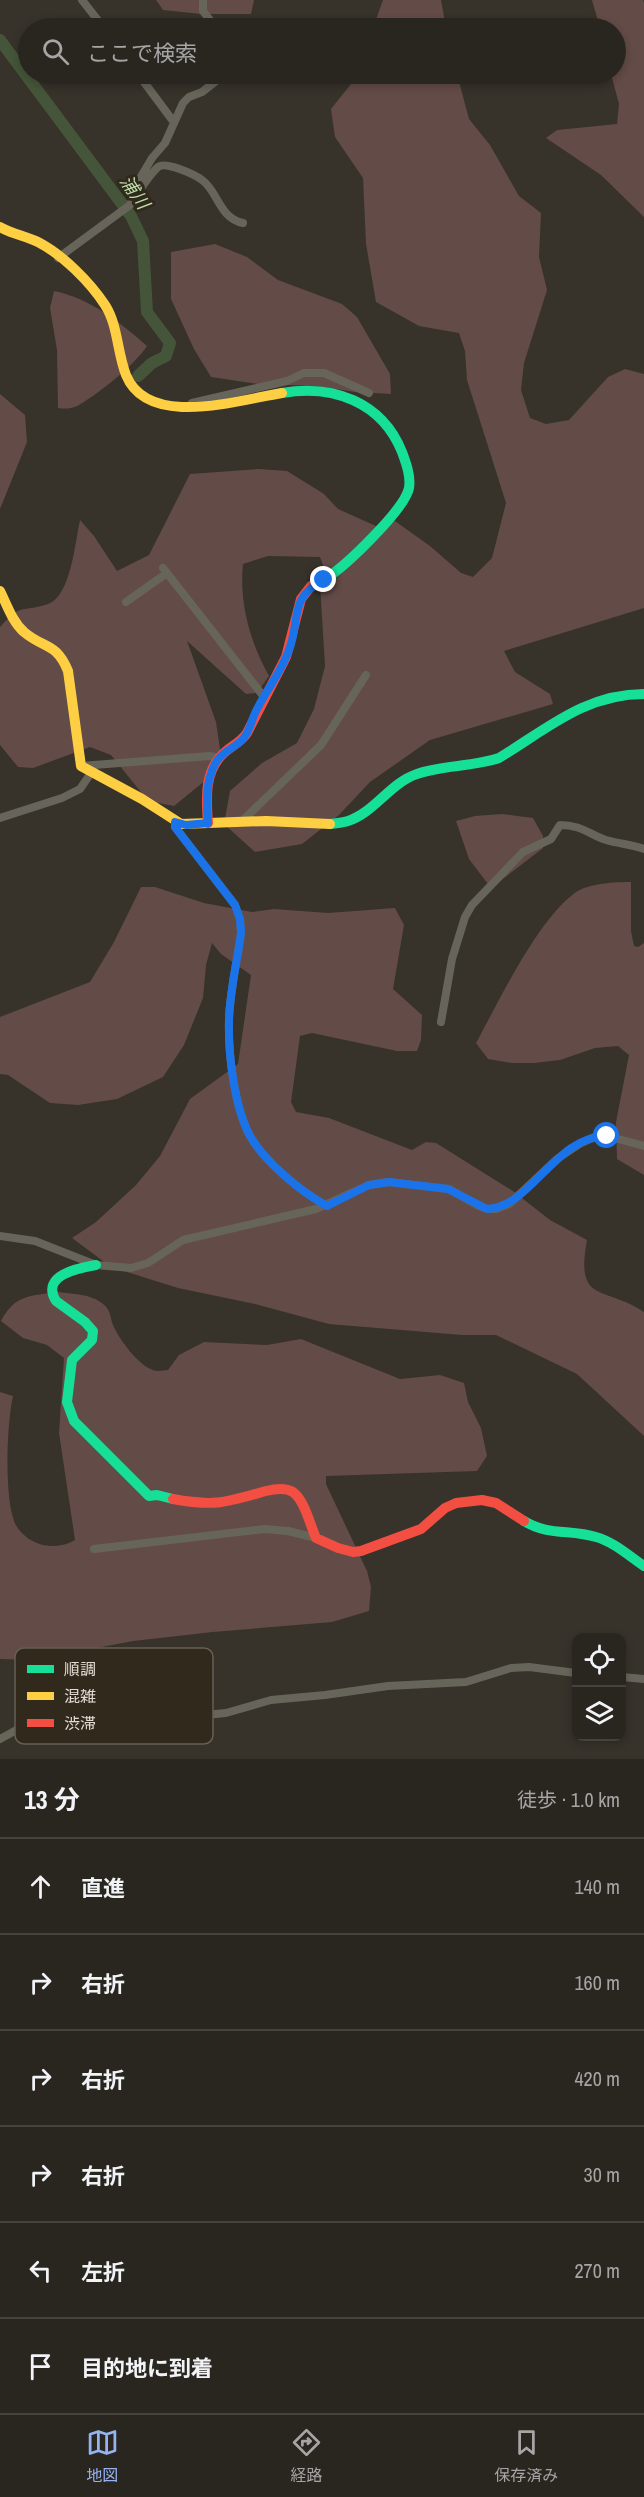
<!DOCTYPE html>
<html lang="ja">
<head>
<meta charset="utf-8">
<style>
	:root { --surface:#292620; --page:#35322d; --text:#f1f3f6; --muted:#a5a5a5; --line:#45433e; --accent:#95b2f1 }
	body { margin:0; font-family:"Archivo Narrow","Noto Sans JP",sans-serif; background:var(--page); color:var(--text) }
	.controls { position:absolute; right:18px; bottom:18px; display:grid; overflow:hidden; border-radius:12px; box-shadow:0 3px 9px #0003 }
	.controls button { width:54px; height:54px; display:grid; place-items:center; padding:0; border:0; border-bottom:2px solid var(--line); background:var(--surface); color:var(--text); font:30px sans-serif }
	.stop { position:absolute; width:18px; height:18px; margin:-14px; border:4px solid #1a73e8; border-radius:50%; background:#fff }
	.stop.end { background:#1a73e8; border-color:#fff; box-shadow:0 2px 6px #0008 }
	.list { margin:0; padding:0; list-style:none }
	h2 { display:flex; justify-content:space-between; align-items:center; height:78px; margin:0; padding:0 24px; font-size:26px }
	h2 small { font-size:20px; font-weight:400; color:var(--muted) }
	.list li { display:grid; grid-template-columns:39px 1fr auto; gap:18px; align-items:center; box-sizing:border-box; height:96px; padding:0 24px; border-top:2px solid var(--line) }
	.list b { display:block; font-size:22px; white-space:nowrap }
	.list em { font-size:20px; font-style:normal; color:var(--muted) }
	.icon { flex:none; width:33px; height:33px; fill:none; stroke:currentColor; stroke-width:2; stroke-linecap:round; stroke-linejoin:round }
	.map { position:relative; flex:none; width:644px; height:1759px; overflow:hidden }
	.search { position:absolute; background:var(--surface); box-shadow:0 3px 9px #0003; left:18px; right:18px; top:18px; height:66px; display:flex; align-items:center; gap:15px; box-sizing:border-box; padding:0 21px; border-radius:33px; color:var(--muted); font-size:22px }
	.sheet { height:654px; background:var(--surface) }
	nav { display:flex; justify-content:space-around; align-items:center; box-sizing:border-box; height:84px; border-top:2px solid var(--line); background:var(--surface); font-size:16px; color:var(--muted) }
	nav a { display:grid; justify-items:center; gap:3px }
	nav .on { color:var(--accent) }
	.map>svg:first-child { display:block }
	.green { fill:#634b47 }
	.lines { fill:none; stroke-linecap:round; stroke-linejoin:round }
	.river { stroke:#455539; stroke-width:12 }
	.street { stroke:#67655a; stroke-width:8 }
	.fast { stroke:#16e098; stroke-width:10 }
	.slow { stroke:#ffcf43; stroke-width:10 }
	.jam { stroke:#f24e42; stroke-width:10 }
	.route { stroke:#1a73e8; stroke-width:8 }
	.labels { text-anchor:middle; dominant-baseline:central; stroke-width:6; stroke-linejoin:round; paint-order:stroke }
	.water-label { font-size:18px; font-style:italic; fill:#bcdea8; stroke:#31291c }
	.key { fill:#31291c; stroke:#665f53; stroke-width:1.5 }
	.key-label { font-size:16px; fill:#e1dcd3 }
</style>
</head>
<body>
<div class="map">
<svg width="644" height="1759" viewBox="0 0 644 1759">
	<rect width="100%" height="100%" fill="#37322a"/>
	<!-- green -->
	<path class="green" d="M156 0H254L251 14H201L163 10Z
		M383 0H441L446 28H373Z
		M592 0H643L644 3V217L601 175 546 138 557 130 617 124 619 104 611 74H616V28H600Z
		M357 74H457L469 119 490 145 519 196 541 213 539 257 547 290 524 363 521 390 530 418 546 424 569 420 608 377 625 369 644 374V608L504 651 515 672 550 694 553 704 430 740 370 782 339 815 302 844 255 852 224 824 230 791 262 763 297 743 314 709 325 666 320 584 324 568 320 557 268 556 243 564C239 603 250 642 269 676L257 693 246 694 187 641 216 722 221 756 206 780 174 806 148 801 111 755 90 747 33 768 18 767 0 745V627C22 602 21 613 48 604 71 596 75 542 80 520L94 536 117 571 149 555 190 474 259 469 287 471 324 494 338 509 376 526 395 521 430 546 461 573 473 577 492 558 506 503 467 380 465 351 459 333 419 326 376 302 366 244 363 178 335 137 331 109 355 79Z
		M215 244 247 257 278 280 342 304 357 317 390 374 391 394 355 392 316 386 258 384 211 377 194 349 171 299V252Z
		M54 291C90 298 121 323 147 346 136 364 96 396 77 406 70 409 65 409 58 408L57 350 50 308Z
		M0 394 25 415 27 442 0 509Z
		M502 814 533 818 543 836V848L491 888 469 859 456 821 475 816Z
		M631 882V931L634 946 638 947 644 943V1175L617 1159 616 1122 629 1055 618 1046 595 1048 560 1060 534 1063H512L488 1059 476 1043C499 1001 538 919 576 892 590 883 615 882 631 882Z
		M141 887H155L204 903 252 912 274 909 328 913 395 908 404 925 393 989 422 1015 421 1040 417 1051H397L312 1033 300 1036 291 1102 296 1112 329 1118 412 1150 426 1142 436 1143 513 1191 550 1220 587 1240C575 1305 604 1285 644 1312V1436L577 1374 496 1335H462L329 1324 255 1304 178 1288 111 1267 72 1238 96 1222 136 1185 160 1156 190 1099 238 1064 251 975 221 954 212 943 206 965 203 998 184 1045 163 1077 117 1099 78 1105 50 1103 8 1075 0 1074V1017L90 982 114 942Z
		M58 1292C72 1294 92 1294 103 1304 111 1310 110 1317 113 1325 119 1339 138 1365 153 1370 157 1372 164 1370 168 1370L179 1355 204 1342 267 1345 301 1339 400 1379 440 1375 464 1383 468 1402 481 1428 487 1456 477 1471 326 1476V1484L367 1571 371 1587 369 1611 332 1622 213 1632 133 1641 34 1660 0 1659V1392L13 1396C7 1423 3 1503 17 1527 24 1537 32 1542 43 1545 55 1547 65 1546 75 1540L59 1433 64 1358 47 1345 23 1338 1 1321C15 1294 31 1296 58 1292Z"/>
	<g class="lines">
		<!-- river -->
		<path class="river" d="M0 40 131 216 143 241 147 312 170 343 166 356 152 363 138 376"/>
		<!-- street -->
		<path class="street" d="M82 0 104 28
			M203 0V11L216 28
			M138 74 173 121
			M137 193C144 185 150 174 158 167 165 161 194 174 202 180 218 191 219 218 243 223
			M58 258 130 205 139 180 152 158 165 143 183 103 189 97 202 92 225 74
			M192 403 287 381 304 373H324L369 393
			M163 568 264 697
			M126 602 167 573
			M81 766 210 756 219 758
			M0 818 62 798 80 789 91 773
			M175 822V827L235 905 240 919 241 933C237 962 230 991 229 1019 228 1053 234 1106 250 1136 265 1162 301 1192 327 1206
			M241 822 321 745 366 675
			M441 1022 452 959 465 917 472 905 523 852 551 839 560 825C582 825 588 834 606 840 619 844 631 844 644 849
			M0 1236 35 1241 96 1265 131 1268 148 1263 183 1240 316 1209 369 1185 389 1182 449 1189 477 1205 487 1209H496L509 1204 557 1159 581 1143 597 1136H607L644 1146
			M94 1549 265 1529 288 1531 316 1538
			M622 1677 644 1679
			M0 1739 51 1711 92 1697 119 1691 147 1694 205 1715 226 1713 271 1700 325 1695 388 1686 466 1682 511 1668 529 1667 576 1673"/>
		<!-- fast -->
		<path class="fast" d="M282 393C333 384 382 402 402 452 406 463 411 476 409 488 405 509 345 567 326 578
			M330 824C335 823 342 823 348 821 375 812 390 783 417 774 441 765 473 767 499 758 547 729 585 694 644 694
			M96 1265C79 1268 40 1275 56 1301L85 1322 93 1331 92 1340 72 1360 67 1402 74 1421 149 1496 157 1495 173 1499
			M524 1521C548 1536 571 1529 596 1537 614 1542 629 1556 644 1566"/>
		<!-- slow -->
		<path class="slow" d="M0 227C12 234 26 236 38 242 63 255 90 282 105 305 118 325 117 352 126 375 148 429 238 400 282 393
			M0 591C7 605 12 621 24 632 44 649 56 642 68 671L81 766 142 799 181 824 266 821 330 824"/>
		<!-- jam -->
		<path class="jam" d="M208 823C206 798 204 770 225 752 233 745 241 742 247 733L286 657 301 599 311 586 326 578
			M173 1499C216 1507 226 1502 266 1491 274 1489 285 1487 293 1492 305 1501 310 1525 316 1538L338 1548 353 1552 361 1551 421 1529 445 1508 456 1503 482 1500 496 1503 524 1521"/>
	</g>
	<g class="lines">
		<!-- route -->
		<path class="route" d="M324 580C288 598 301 619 289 650 281 672 266 691 256 711 251 721 250 732 242 740 233 749 221 752 215 764 205 783 207 803 208 823L186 825 175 822V827L235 905 240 919 241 933C237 962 230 991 229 1019 228 1053 234 1106 250 1136 265 1162 301 1192 327 1206L369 1185 389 1182 448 1189 487 1209C532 1207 555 1136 607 1136"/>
	</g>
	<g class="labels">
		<!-- water labels -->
		<g class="water-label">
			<text transform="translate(135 192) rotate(55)">浦川</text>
		</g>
	</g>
	<!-- legend -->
	<rect x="15" y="1648" width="198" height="96" rx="9" class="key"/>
	<rect x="27" y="1665" width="27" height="8" fill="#16e098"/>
	<rect x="27" y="1692" width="27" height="8" fill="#ffcf43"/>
	<rect x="27" y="1719" width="27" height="8" fill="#f24e42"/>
	<g class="key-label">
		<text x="64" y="1675">順調</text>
		<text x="64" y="1702">混雑</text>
		<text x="64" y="1729">渋滞</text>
	</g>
</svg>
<div class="controls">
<button><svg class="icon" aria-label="locate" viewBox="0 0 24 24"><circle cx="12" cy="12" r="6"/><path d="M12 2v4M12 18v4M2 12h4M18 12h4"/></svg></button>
<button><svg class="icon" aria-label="layers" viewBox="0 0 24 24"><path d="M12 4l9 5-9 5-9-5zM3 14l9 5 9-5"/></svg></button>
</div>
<div class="stop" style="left:607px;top:1136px"></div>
<div class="stop end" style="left:324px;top:580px"></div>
<div class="search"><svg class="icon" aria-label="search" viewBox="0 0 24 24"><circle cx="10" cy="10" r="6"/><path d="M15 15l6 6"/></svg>ここで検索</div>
</div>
<section class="sheet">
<h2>13 分<small>徒歩 · 1.0 km</small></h2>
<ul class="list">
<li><svg class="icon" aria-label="ahead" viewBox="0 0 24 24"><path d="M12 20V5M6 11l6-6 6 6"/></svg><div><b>直進</b></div><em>140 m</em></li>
<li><svg class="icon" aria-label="right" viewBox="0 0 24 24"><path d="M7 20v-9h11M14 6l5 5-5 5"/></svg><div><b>右折</b></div><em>160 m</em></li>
<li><svg class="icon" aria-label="right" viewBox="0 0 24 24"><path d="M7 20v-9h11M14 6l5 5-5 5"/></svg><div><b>右折</b></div><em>420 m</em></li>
<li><svg class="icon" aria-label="right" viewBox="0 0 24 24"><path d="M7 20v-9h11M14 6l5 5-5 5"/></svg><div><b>右折</b></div><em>30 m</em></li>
<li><svg class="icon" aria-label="left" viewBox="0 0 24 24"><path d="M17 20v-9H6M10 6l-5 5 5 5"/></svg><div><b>左折</b></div><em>270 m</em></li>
<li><svg class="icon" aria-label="arrive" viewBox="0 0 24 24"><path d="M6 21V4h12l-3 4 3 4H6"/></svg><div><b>目的地に到着</b></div></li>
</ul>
</section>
<nav>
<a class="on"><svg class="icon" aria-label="map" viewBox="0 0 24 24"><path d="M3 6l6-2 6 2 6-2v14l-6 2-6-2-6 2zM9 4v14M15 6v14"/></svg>地図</a>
<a><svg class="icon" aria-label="directions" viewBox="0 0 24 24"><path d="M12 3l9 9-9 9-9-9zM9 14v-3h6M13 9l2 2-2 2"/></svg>経路</a>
<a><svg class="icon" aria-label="saved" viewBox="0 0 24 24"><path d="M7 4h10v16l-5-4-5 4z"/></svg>保存済み</a>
</nav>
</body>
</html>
